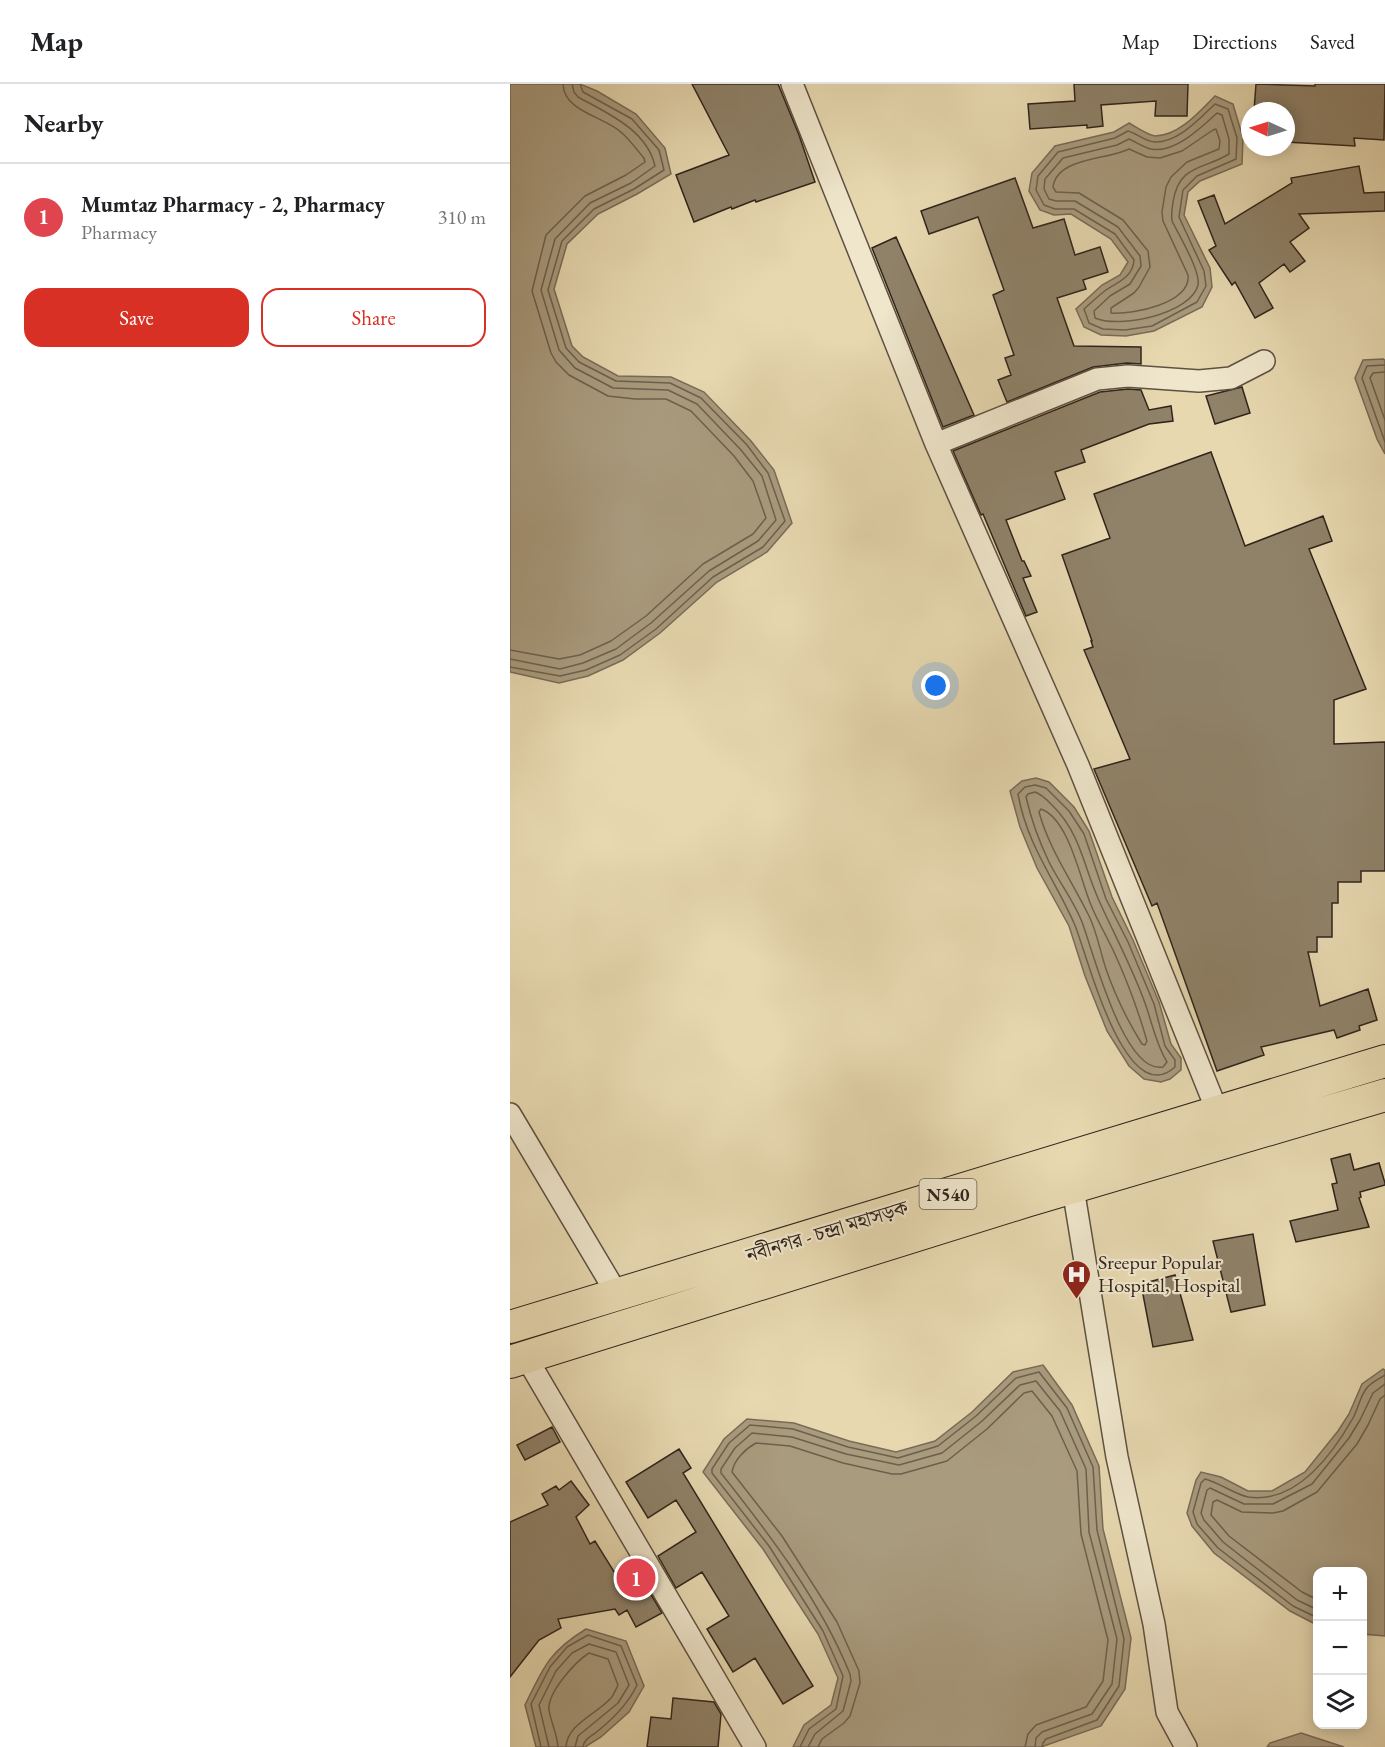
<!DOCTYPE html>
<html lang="en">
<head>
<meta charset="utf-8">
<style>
	:root { --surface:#fff; --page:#f2f2f2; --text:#202124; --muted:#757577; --line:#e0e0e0; --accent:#d93025 }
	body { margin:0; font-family:"EB Garamond","Noto Serif Bengali",serif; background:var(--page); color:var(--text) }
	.controls { position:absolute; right:18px; bottom:18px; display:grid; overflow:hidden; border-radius:12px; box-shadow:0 3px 15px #0003 }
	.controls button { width:54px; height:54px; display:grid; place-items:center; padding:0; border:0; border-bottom:2px solid var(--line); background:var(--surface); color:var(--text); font:30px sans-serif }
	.compass { position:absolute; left:731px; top:18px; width:54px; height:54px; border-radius:50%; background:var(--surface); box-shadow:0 3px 15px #0003; rotate:274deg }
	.you { position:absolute; left:426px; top:602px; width:21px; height:21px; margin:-15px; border:4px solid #fff; border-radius:50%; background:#1a73e8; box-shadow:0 0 0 9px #1a73e833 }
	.badge { display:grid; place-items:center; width:39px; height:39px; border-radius:50%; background:var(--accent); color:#fff; font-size:20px; font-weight:700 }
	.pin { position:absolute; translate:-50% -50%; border:3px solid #fff; box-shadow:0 2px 6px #0006 }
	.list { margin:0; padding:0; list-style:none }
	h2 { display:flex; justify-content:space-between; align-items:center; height:78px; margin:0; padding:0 24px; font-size:26px }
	h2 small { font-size:20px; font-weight:400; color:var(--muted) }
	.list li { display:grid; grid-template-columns:39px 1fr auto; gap:18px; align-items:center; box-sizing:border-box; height:108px; padding:0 24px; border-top:2px solid var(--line) }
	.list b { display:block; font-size:22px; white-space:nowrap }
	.list p { margin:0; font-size:20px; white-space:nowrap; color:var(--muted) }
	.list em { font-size:20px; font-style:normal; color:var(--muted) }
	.actions { display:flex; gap:12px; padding:18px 24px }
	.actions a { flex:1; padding:14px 0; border:2px solid var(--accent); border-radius:18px; text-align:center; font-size:21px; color:var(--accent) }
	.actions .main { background:var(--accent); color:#fff }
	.icon { flex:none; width:33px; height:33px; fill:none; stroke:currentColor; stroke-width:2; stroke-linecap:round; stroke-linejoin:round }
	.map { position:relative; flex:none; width:875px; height:1663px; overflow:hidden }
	header { display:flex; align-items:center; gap:36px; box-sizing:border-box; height:84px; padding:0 30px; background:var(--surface); border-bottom:2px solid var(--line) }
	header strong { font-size:28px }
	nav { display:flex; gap:33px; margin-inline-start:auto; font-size:21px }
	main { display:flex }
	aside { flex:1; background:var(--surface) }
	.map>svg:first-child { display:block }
	.water { fill:#a99b7e; stroke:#796b57; stroke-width:1.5 }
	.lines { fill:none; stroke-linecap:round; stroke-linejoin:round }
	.shore { stroke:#6c604d; stroke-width:1.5 }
	.building { fill:#8f8269; stroke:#30241c; stroke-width:1.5 }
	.minor-casing { stroke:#5e5141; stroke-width:24 }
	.highway-casing { stroke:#30241c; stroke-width:34 }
	.minor { stroke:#efe6cc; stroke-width:21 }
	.highway { stroke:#e7d8b0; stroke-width:32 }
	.labels { text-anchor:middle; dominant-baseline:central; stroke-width:4.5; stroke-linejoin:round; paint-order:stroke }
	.shield { fill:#efe6cc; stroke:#695e51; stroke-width:1.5 }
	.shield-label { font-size:18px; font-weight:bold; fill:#30241c }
	.street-label { font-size:20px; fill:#30241c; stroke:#efe6cc }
	.poi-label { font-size:20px; fill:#30241c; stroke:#efe6cc; text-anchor:start }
</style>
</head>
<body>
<header>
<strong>Map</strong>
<nav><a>Map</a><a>Directions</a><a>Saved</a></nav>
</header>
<main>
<aside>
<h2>Nearby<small></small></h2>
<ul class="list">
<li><span class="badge" style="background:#e0444e">1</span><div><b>Mumtaz Pharmacy - 2, Pharmacy</b><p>Pharmacy</p></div><em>310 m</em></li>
</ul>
<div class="actions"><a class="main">Save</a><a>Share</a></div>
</aside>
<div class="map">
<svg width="875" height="1663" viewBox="0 0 875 1663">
	<rect width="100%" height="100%" fill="#e7d8b0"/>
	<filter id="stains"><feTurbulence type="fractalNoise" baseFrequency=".00333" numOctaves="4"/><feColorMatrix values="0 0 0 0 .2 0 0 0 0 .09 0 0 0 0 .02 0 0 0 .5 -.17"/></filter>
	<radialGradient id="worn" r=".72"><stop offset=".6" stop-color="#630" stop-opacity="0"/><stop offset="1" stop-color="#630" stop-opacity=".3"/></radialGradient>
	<!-- water -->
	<path class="water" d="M0 0H70L87 7 126 30 155 64 161 90 127 110 88 130 57 160 44 205 62 262 73 273 108 292 161 293 194 308 241 357 264 386 282 439 257 468 207 498 150 549 113 576 78 592 49 599 0 588Z
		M705 12 723 20 733 54 732 80 690 97 678 108 674 131 700 184 702 203 692 223 644 247 616 252 591 251 574 243 566 225 592 201 610 191 618 178 601 155 561 130 544 131 530 126 519 107 522 89 545 62 604 48 619 39C626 43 637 51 645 52 669 52 690 27 705 12Z
		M873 275 875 276V370L867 355 845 294 853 276Z
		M526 694 539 698 564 723 579 747 602 813 623 856 649 918 661 960 671 974V986L660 995 651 998 634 995 619 982 597 947 575 892 559 842 527 784 510 743 500 707 512 697Z
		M533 1281 562 1321 589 1382 593 1445 621 1554 615 1605 591 1642 531 1663H283L294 1641 321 1621 328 1594 308 1550 253 1465 193 1388 214 1355 237 1335 284 1339 339 1357 386 1368 425 1357 462 1328 503 1288Z
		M873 1285 875 1286V1552L853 1550 852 1488H808L807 1541 780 1527 704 1469 682 1442 677 1429 686 1396 691 1388 711 1393 738 1407H762L795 1388 828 1347 839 1330 852 1300Z
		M76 1545 116 1557 134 1602 119 1628 91 1653 75 1663H26L15 1621C34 1582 39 1568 76 1545Z
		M791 1649 834 1663H757L760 1659Z"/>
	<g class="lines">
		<!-- shore -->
		<path class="shore" d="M705 20 718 25 727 54 726 75 687 92 673 106 669 133 694 187 696 202 687 218 642 242 615 246 593 245 579 239 574 225C581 219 588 212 596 206 608 198 623 193 624 176L605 150 564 125H545L534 121 526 106 528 92 548 68 605 54 618 47C626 49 636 58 645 58 669 58 689 35 705 20Z
			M707 29 712 31 719 55V70C693 86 669 80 663 118 662 124 661 130 662 137 669 151 691 188 688 201 681 230 609 245 585 234L584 227 600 212 620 200 631 182 630 172 608 143 565 117H546L539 115 534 105 535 95 553 74 607 61 619 55C626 58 633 63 641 65 664 70 692 43 707 29Z
			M706 45 710 57 709 65 677 78 661 93 656 103 652 128 653 137 678 191C681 219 623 231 601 229V224L624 209 629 203 640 183 638 167 613 136 569 109 546 108 543 103C547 73 598 76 619 65L637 73 650 74 672 67 703 46Z
			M875 281 857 282 852 294 875 358
			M875 288 863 289 860 294 875 336
			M0 566 49 575 70 571 101 557 136 532 193 480 243 450 256 434 243 397 224 372 181 327 156 315H125L98 312 59 291 46 278 41 269 22 207 36 151 75 112 116 91 135 78 134 74C127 66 120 56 112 49 94 32 54 28 53 0
			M0 575 50 585 73 579 106 565 141 539 199 487 248 457 266 436 252 392 231 366 187 320 158 306 103 304 65 284 49 266 31 206 45 155 80 119 121 99 145 82C137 46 97 29 68 13L64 8 62 0
			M0 583 50 592 76 586 110 571 146 545 203 493 253 463 275 437 258 389 237 361 191 314 160 299 106 297 69 278 56 264 38 206 52 157 84 125 124 105 154 86 149 66 122 35 73 8 70 0
			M525 701 536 704 559 727 574 750 596 815 618 858 644 920 655 962 665 976V983C614 1029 576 865 564 839 544 794 517 761 508 710L515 703Z
			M525 708C533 711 537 716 543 722 572 751 574 786 591 821 606 854 624 887 636 922 643 942 646 960 657 978L653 983C614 991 583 867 572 838 564 817 549 798 539 778 529 757 521 735 516 713L518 710Z
			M531 725C559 735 570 795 581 821 587 836 596 851 603 866 617 896 628 926 637 957L635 961 632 960C617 936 605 911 596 885 590 867 587 848 579 832 562 797 539 765 529 728Z
			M808 1516 792 1508 719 1452 701 1431 703 1418 707 1416 732 1428 763 1429 773 1427 807 1408 847 1360 858 1341 870 1315 875 1311
			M808 1526 787 1516 713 1458 694 1436 691 1429 697 1406 700 1404 734 1420H763L802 1400 839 1354 850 1336 863 1309 875 1300
			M808 1534 783 1522 708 1464 687 1440 683 1428 691 1399 695 1395C710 1399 724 1410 738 1413 786 1420 822 1371 843 1334 848 1325 850 1313 856 1305 860 1299 869 1295 875 1291
			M31 1663 21 1620 40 1583 57 1563 78 1551 111 1562 127 1601C118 1620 105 1633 89 1646 83 1652 74 1654 73 1663
			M39 1663 29 1621 46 1587 62 1569 79 1560 106 1568 119 1601 108 1619 68 1652 65 1663
			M48 1663C47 1650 41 1638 39 1626 37 1609 65 1578 79 1569L98 1575 108 1601C106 1605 104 1610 101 1614 87 1630 57 1640 56 1663
			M290 1663 299 1645 326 1625 333 1592 313 1547 259 1462 202 1389V1385L219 1359 240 1341 283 1345 338 1363 388 1374 428 1362 466 1332 506 1294 529 1288 557 1324 583 1383 587 1446 614 1555 609 1602 587 1636 536 1655 533 1659 532 1663
			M298 1663 305 1650 333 1627 341 1597 340 1590C310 1516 260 1451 211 1389V1385L225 1364 242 1349 282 1353 336 1370 389 1381 432 1369 471 1338 510 1301 526 1297 550 1327 576 1385 579 1448 607 1555 602 1600 582 1630 532 1648 526 1654 525 1663
			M308 1663 312 1655 334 1639 340 1632 350 1599 349 1587 327 1538 272 1452 222 1388C224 1376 235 1365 246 1359L280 1362 333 1379 382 1390H391L437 1377 477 1345 514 1309 522 1307 542 1332 567 1387 571 1450 598 1556 593 1597 576 1623 526 1641 518 1650 515 1663"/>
	</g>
	<!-- building -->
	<path class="building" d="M182 0H268L289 51 305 98 246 118 245 116 222 125 221 123 184 138 166 91 219 71Z
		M564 0H678L677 32H645L646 17 591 21 593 42 577 44V41L520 45 518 20 565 17Z
		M746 0 805 2V0H875L874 56 844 54 845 62 776 58V27H744Z
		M849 82 854 109 875 108V127L789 130 799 144 780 158 795 177 780 188 774 180 749 199 763 224 745 234 725 198 722 201 699 166 706 162 688 117 704 111 715 140 782 99 781 94Z
		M505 94 523 144 554 135 565 171 590 163 598 188 573 196 576 205 547 214 564 262 631 263V280L617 279 583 283 497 318 488 296 501 291 495 274 504 271 483 211 494 206 468 133 419 150 411 127Z
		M386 153 464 331 433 343 362 164Z
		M732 303 740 329 705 340 696 312Z
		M618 305 631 306 639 326 661 322 663 337 639 340 571 366 575 378 545 388 555 415 496 436 512 477H514L521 492 513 494 527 528 516 532 473 430 471 431 443 367 590 308Z
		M701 368 735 462 813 432 822 457 799 465 856 605 824 616V660L875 658V787H851V798H828V819H822V853H807V868H798L810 922 858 905 867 936 849 942 850 946 827 954 824 946 751 963 754 971 707 987 647 819 642 822 584 685 620 675 574 566 583 563 581 557H582L552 471 600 454 584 410Z
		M840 1070 844 1086 869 1079 875 1099V1101L850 1108 851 1113 849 1114 859 1143 786 1158 780 1137 828 1126 822 1100 827 1099 821 1075Z
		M743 1150 755 1221 721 1228 703 1157Z
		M665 1191 683 1256 643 1263 631 1200Z
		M42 1343 50 1358 15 1376 7 1361Z
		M169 1365 181 1384 173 1389 303 1602 273 1620 245 1574 223 1588 197 1545 219 1532 192 1488 166 1504 148 1472 186 1448 166 1416 138 1434 116 1398Z
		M61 1397 79 1421 66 1433 80 1460 85 1457 106 1491 124 1482 152 1529 126 1543 117 1526 109 1531 105 1525 48 1535 51 1544 29 1556 0 1593V1438L38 1421 32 1410 46 1402 49 1406Z
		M163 1614 204 1618 211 1630 208 1663H137L141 1633 161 1635Z"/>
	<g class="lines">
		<defs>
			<path id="minor" d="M282 0 426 360 568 681 708 1029
				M426 360 587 295 618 292 689 297 721 294 754 277
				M0 1030 107 1210
				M563 1104 607 1373 644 1540 657 1628 676 1663
				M16 1273 245 1663"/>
			<path id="highway" d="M0 1243 875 977
				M0 1278 516 1117 875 1011"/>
		</defs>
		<!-- minor casing -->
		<use href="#minor" class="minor-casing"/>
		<!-- highway casing -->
		<use href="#highway" class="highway-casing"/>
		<!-- minor -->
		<use href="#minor" class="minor"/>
		<!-- highway -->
		<use href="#highway" class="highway"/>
	</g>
	<!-- icons -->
	<defs>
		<symbol id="hospital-pin" viewBox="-11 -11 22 30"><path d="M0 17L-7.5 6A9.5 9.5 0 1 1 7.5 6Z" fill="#8f2418" stroke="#efe6cc"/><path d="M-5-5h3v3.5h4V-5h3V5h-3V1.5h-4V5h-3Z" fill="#fff"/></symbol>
	</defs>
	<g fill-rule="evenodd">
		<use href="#hospital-pin" x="550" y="1174" width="33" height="45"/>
	</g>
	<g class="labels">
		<!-- shield labels -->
		<rect class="shield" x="409.5" y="1095" width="57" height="30" rx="4.5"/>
		<g class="shield-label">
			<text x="438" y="1110">N540</text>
		</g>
		<!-- street labels -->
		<g class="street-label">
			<text transform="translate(317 1147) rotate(-17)">নবীনগর - চন্দ্রা মহাসড়ক</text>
		</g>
		<!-- poi labels -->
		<g class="poi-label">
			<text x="588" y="1178">Sreepur Popular<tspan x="588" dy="23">Hospital, Hospital</tspan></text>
		</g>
	</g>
	<rect width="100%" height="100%" filter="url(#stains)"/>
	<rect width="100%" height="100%" fill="url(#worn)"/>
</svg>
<div class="controls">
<button>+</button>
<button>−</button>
<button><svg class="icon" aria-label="layers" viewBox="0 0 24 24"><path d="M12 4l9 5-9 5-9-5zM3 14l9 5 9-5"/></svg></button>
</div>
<svg class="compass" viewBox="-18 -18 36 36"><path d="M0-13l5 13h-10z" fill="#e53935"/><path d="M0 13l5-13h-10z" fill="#757577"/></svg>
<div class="you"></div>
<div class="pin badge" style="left:126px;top:1494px;background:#e0444e">1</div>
</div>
</main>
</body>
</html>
